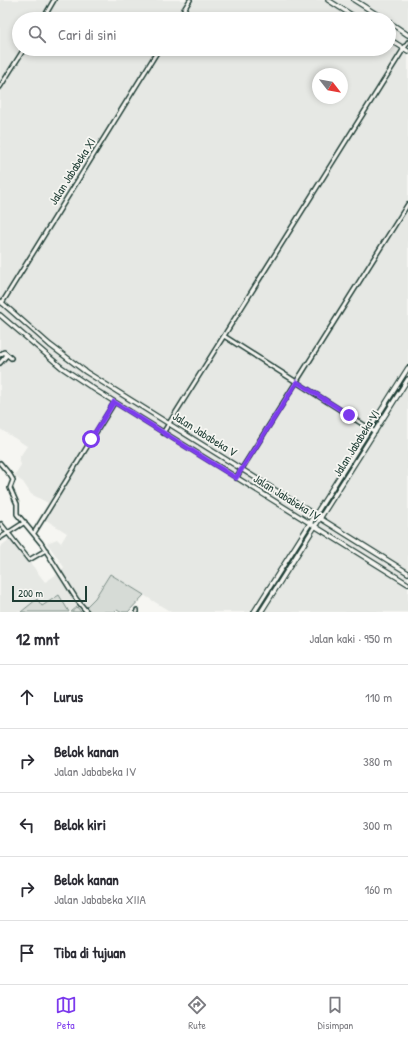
<!DOCTYPE html>
<html lang="id">
<head>
<meta charset="utf-8">
<style>
	:root { --surface:#fff; --page:#f2f2f3; --text:#2b2b33; --muted:#7c7c81; --line:#e1e1e2; --accent:#7c3aed }
	body { margin:0; font-family:"Patrick Hand",sans-serif; background:var(--page); color:var(--text) }
	.compass { position:absolute; left:312px; top:68px; width:36px; height:36px; border-radius:50%; background:var(--surface); box-shadow:0 2px 6px #0003; rotate:121deg }
	.scale { position:absolute; left:12px; bottom:10px; width:75px; box-sizing:border-box; padding-left:4px; border:2px solid #1f3d34; border-top:0; font-size:11px; line-height:14px; white-space:nowrap; color:#1f3d34; -webkit-text-stroke:3px #f6f6f2; paint-order:stroke }
	.stop { position:absolute; width:12px; height:12px; margin:-9px; border:3px solid #7c3aed; border-radius:50%; background:#fff }
	.stop.end { background:#7c3aed; border-color:#fff; box-shadow:0 1px 4px #0008 }
	.list { margin:0; padding:0; list-style:none }
	h2 { display:flex; justify-content:space-between; align-items:center; height:52px; margin:0; padding:0 16px; font-size:17px }
	h2 small { font-size:13px; font-weight:400; color:var(--muted) }
	.list li { display:grid; grid-template-columns:26px 1fr auto; gap:12px; align-items:center; box-sizing:border-box; height:64px; padding:0 16px; border-top:1px solid var(--line) }
	.list b { display:block; font-size:15px; white-space:nowrap }
	.list p { margin:0; font-size:13px; white-space:nowrap; color:var(--muted) }
	.list em { font-size:13px; font-style:normal; color:var(--muted) }
	.icon { flex:none; width:22px; height:22px; fill:none; stroke:currentColor; stroke-width:2; stroke-linecap:round; stroke-linejoin:round }
	.map { position:relative; flex:none; width:408px; height:612px; overflow:hidden }
	.search { position:absolute; background:var(--surface); box-shadow:0 2px 6px #0003; left:12px; right:12px; top:12px; height:44px; display:flex; align-items:center; gap:10px; box-sizing:border-box; padding:0 14px; border-radius:22px; color:var(--muted); font-size:15px }
	.sheet { height:372px; background:var(--surface) }
	nav { display:flex; justify-content:space-around; align-items:center; box-sizing:border-box; height:56px; border-top:1px solid var(--line); background:var(--surface); font-size:11px; color:var(--muted) }
	nav a { display:grid; justify-items:center; gap:2px }
	nav .on { color:var(--accent) }
	.map>svg:first-child { display:block }
	.built { fill:#e6e8e4; fill-rule:evenodd }
	.green { fill:#d6dbd6; stroke:#7a8c85 }
	.lines { fill:none; stroke-linecap:round; stroke-linejoin:round }
	.minor-casing { stroke:#1f3d34; stroke-width:6 }
	.tertiary-casing { stroke:#1f3d34; stroke-width:6 }
	.minor { stroke:#f6f6f2; stroke-width:3 }
	.tertiary { stroke:#f6f6f2; stroke-width:3.5 }
	.route { stroke:#7c3aed; stroke-width:5 }
	.labels { text-anchor:middle; dominant-baseline:central; stroke-width:3.5; stroke-linejoin:round; paint-order:stroke }
	.street-label { font-size:12px; fill:#1f3d34; stroke:#f6f6f2 }
</style>
</head>
<body>
<div class="map">
<svg width="408" height="612" viewBox="0 0 408 612">
	<rect width="100%" height="100%" fill="#f6f6f2"/>
	<filter id="ink" filterUnits="userSpaceOnUse"><feTurbulence type="fractalNoise" baseFrequency=".025" numOctaves="2"/><feDisplacementMap in="SourceGraphic" scale="8" xChannelSelector="R" yChannelSelector="G"/><feConvolveMatrix kernelMatrix="1 2 1 2 8 2 1 2 1" color-interpolation-filters="sRGB"/></filter>
	<g filter="url(#ink)">
		<!-- built -->
		<path class="built" d="M0 0H408V612H171L110 574 95 598 81 612 77 607 69 612 58 595 42 606 37 599 21 612H0V547L11 538 45 582 59 573 64 567 47 543 57 539 61 543 67 533 46 520 40 529 35 524 48 503 31 494 23 482 14 476 21 465 19 458 27 446 0 429ZM19 19H389V49H19ZM318 74H342V98H318Z"/>
		<!-- green -->
		<path class="green" d="M110 574 144 595 128 612H120L117 610 115 612H71L77 607 81 612 95 598Z
			M59 595 69 612H21L37 599 42 606Z"/>
		<g class="lines">
			<defs>
				<path id="minor" d="M43 19 54 0
					M178 19 190 0
					M0 87 24 49
					M2 303 159 49
					M224 336 375 432
					M0 355 4 352 11 358
					M0 363 7 355
					M163 433 408 42
					M0 463 10 475 13 480 10 488 17 504V514L41 543 77 600 87 612
					M236 478 408 204
					M1 524 29 560 46 550
					M34 533 114 403
					M0 538 25 522
					M137 612V610"/>
				<path id="tertiary" d="M328 0 358 19
					M354 0 384 19
					M389 22 408 35
					M389 39 408 51
					M0 301 50 345 86 372 408 573
					M0 315 61 367 97 391 408 584
					M254 612 408 368
					M261 612 408 379"/>
			</defs>
			<!-- minor casing -->
			<use href="#minor" class="minor-casing"/>
			<!-- tertiary casing -->
			<use href="#tertiary" class="tertiary-casing"/>
			<!-- minor -->
			<use href="#minor" class="minor"/>
			<!-- tertiary -->
			<use href="#tertiary" class="tertiary"/>
		</g>
	</g>
	<g class="lines" filter="url(#ink)">
		<!-- route -->
		<path class="route" d="M91 439 114 402 236 478 297 382 349 415"/>
	</g>
	<g class="labels">
		<!-- street labels -->
		<g class="street-label">
			<text transform="translate(72 171) rotate(-58)">Jalan Jababeka XI</text>
			<text transform="translate(205 434) rotate(32)">Jalan Jababeka V</text>
			<text transform="translate(356 443) rotate(-58)">Jalan Jababeka VI</text>
			<text transform="translate(287 497) rotate(32)">Jalan Jababeka IV</text>
		</g>
	</g>
</svg>
<svg class="compass" viewBox="-18 -18 36 36"><path d="M0-13l5 13h-10z" fill="#e53935"/><path d="M0 13l5-13h-10z" fill="#7c7c81"/></svg>
<div class="scale">200 m</div>
<div class="stop" style="left:91px;top:439px"></div>
<div class="stop end" style="left:349px;top:415px"></div>
<div class="search"><svg class="icon" aria-label="search" viewBox="0 0 24 24"><circle cx="10" cy="10" r="6"/><path d="M15 15l6 6"/></svg>Cari di sini</div>
</div>
<section class="sheet">
<h2>12 mnt<small>Jalan kaki · 950 m</small></h2>
<ul class="list">
<li><svg class="icon" aria-label="ahead" viewBox="0 0 24 24"><path d="M12 20V5M6 11l6-6 6 6"/></svg><div><b>Lurus</b></div><em>110 m</em></li>
<li><svg class="icon" aria-label="right" viewBox="0 0 24 24"><path d="M7 20v-9h11M14 6l5 5-5 5"/></svg><div><b>Belok kanan</b><p>Jalan Jababeka IV</p></div><em>380 m</em></li>
<li><svg class="icon" aria-label="left" viewBox="0 0 24 24"><path d="M17 20v-9H6M10 6l-5 5 5 5"/></svg><div><b>Belok kiri</b></div><em>300 m</em></li>
<li><svg class="icon" aria-label="right" viewBox="0 0 24 24"><path d="M7 20v-9h11M14 6l5 5-5 5"/></svg><div><b>Belok kanan</b><p>Jalan Jababeka XIIA</p></div><em>160 m</em></li>
<li><svg class="icon" aria-label="arrive" viewBox="0 0 24 24"><path d="M6 21V4h12l-3 4 3 4H6"/></svg><div><b>Tiba di tujuan</b></div></li>
</ul>
</section>
<nav>
<a class="on"><svg class="icon" aria-label="map" viewBox="0 0 24 24"><path d="M3 6l6-2 6 2 6-2v14l-6 2-6-2-6 2zM9 4v14M15 6v14"/></svg>Peta</a>
<a><svg class="icon" aria-label="directions" viewBox="0 0 24 24"><path d="M12 3l9 9-9 9-9-9zM9 14v-3h6M13 9l2 2-2 2"/></svg>Rute</a>
<a><svg class="icon" aria-label="saved" viewBox="0 0 24 24"><path d="M7 4h10v16l-5-4-5 4z"/></svg>Disimpan</a>
</nav>
</body>
</html>
